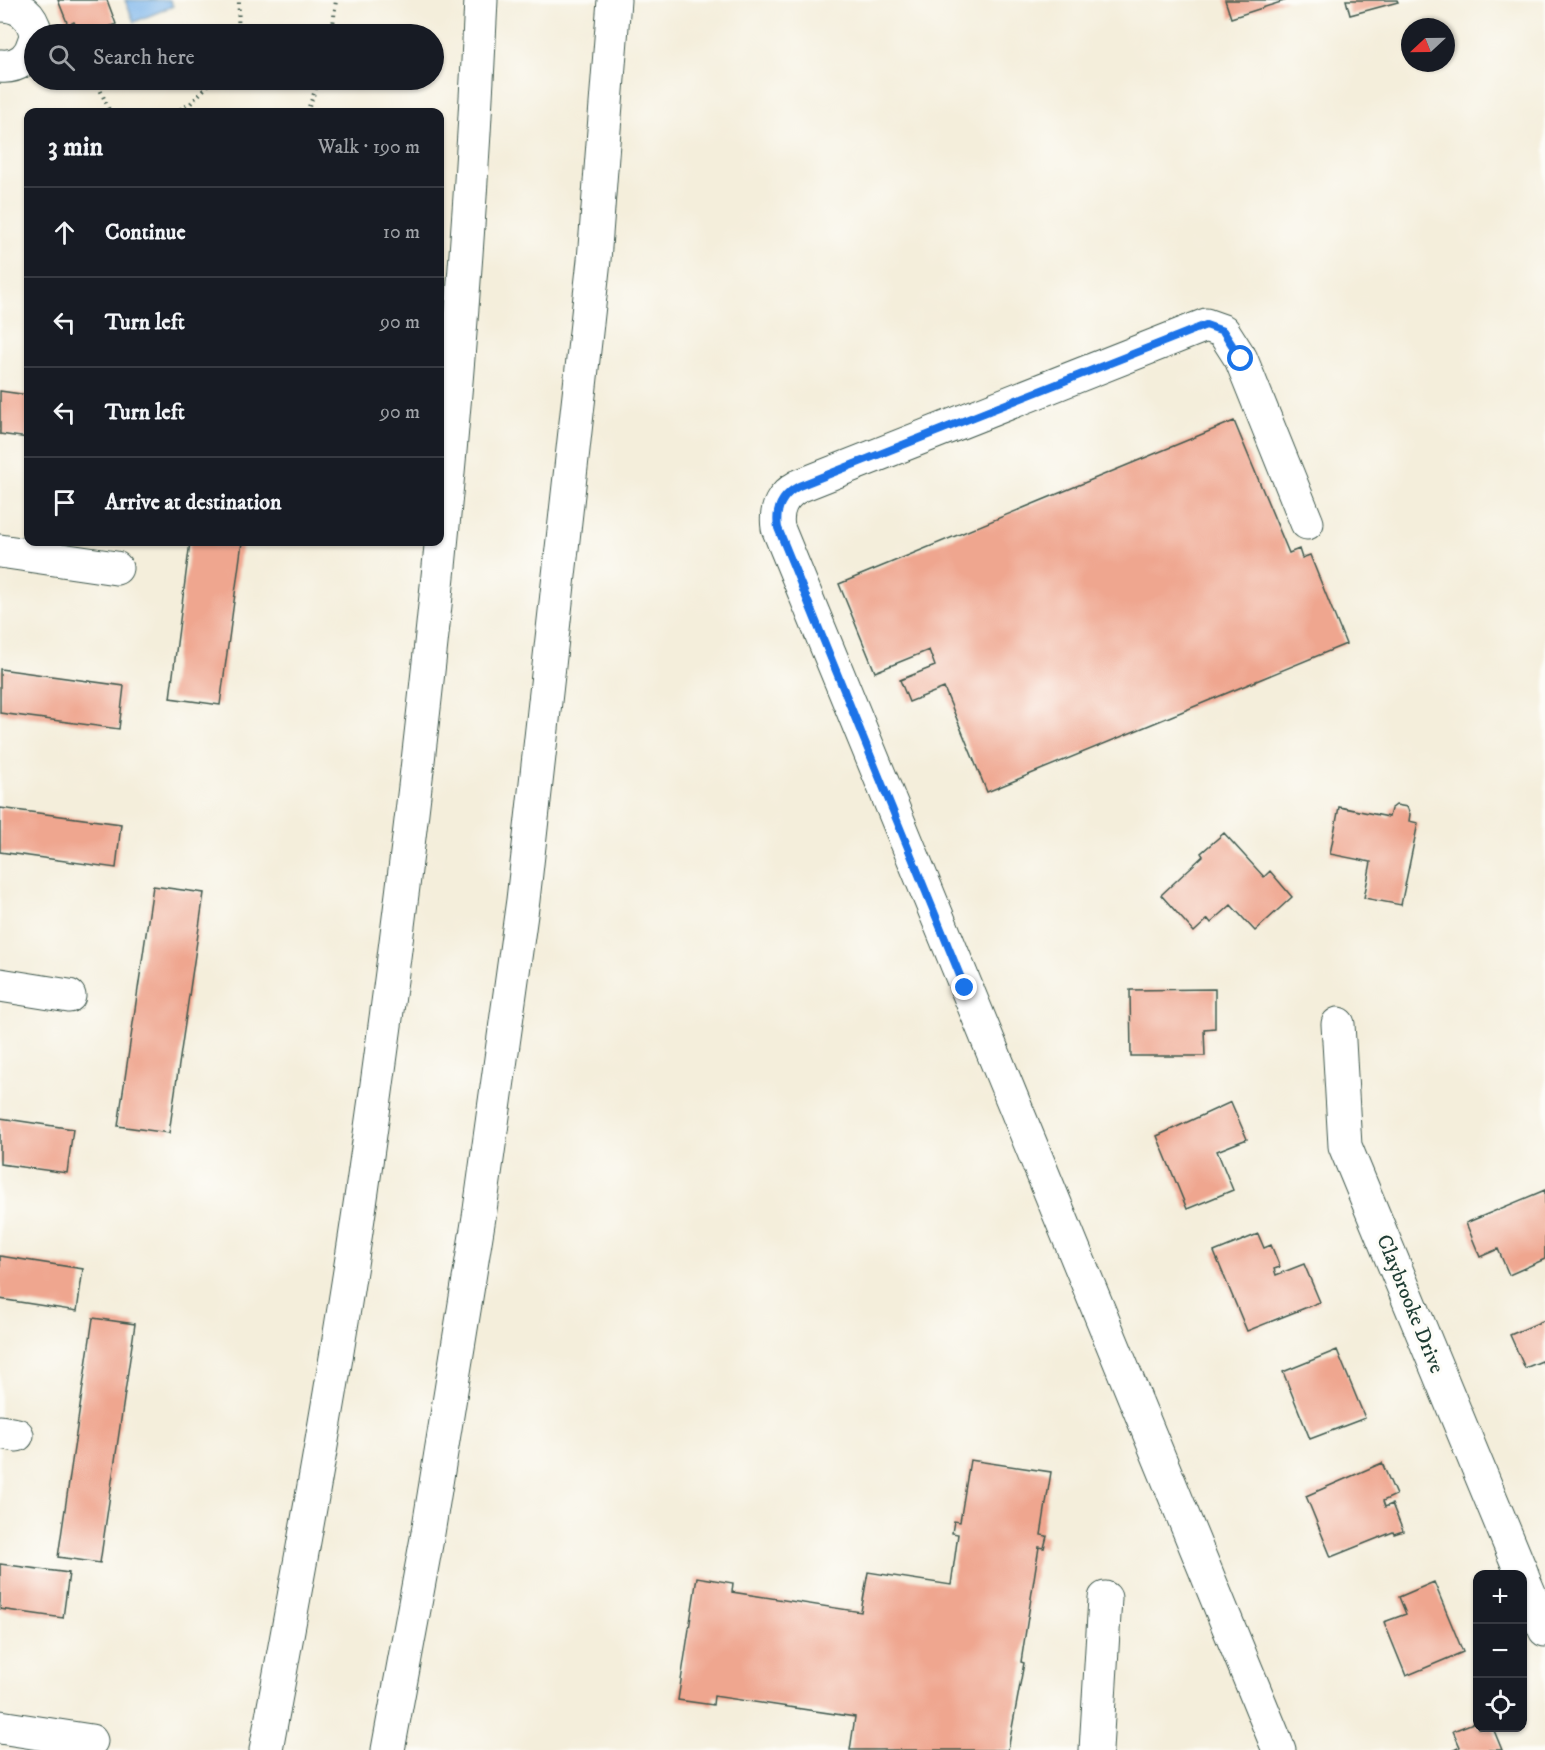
<!DOCTYPE html>
<html lang="en">
<head>
<meta charset="utf-8">
<style>
	:root { --surface:#171b24; --page:#242831; --text:#f1f3f6; --muted:#9ea1a6; --line:#363941 }
	body { margin:0; font-family:"IM FELL DW Pica",serif; background:var(--page); color:var(--text) }
	.controls { position:absolute; right:18px; bottom:18px; display:grid; overflow:hidden; border-radius:12px; box-shadow:0 2px 4px #0004 }
	.controls button { width:54px; height:54px; display:grid; place-items:center; padding:0; border:0; border-bottom:2px solid var(--line); background:var(--surface); color:var(--text); font:30px sans-serif }
	.compass { position:absolute; left:1401px; top:18px; width:54px; height:54px; border-radius:50%; background:var(--surface); box-shadow:0 2px 4px #0004; rotate:248deg }
	.stop { position:absolute; width:18px; height:18px; margin:-14px; border:4px solid #1a73e8; border-radius:50%; background:#fff }
	.stop.end { background:#1a73e8; border-color:#fff; box-shadow:0 2px 6px #0008 }
	.list { margin:0; padding:0; list-style:none }
	h2 { display:flex; justify-content:space-between; align-items:center; height:78px; margin:0; padding:0 24px; font-size:26px }
	h2 small { font-size:20px; font-weight:400; color:var(--muted) }
	.list li { display:grid; grid-template-columns:39px 1fr auto; gap:18px; align-items:center; box-sizing:border-box; height:90px; padding:0 24px; border-top:2px solid var(--line) }
	.list b { display:block; font-size:22px; white-space:nowrap }
	.list em { font-size:20px; font-style:normal; color:var(--muted) }
	.icon { flex:none; width:33px; height:33px; fill:none; stroke:currentColor; stroke-width:2; stroke-linecap:round; stroke-linejoin:round }
	.map { position:relative; flex:none; width:1545px; height:1750px; overflow:hidden }
	.search { position:absolute; background:var(--surface); box-shadow:0 2px 4px #0004; left:24px; top:24px; width:420px; height:66px; display:flex; align-items:center; gap:15px; box-sizing:border-box; padding:0 21px; border-radius:33px; color:var(--muted); font-size:22px }
	.panel { position:absolute; background:var(--surface); box-shadow:0 2px 4px #0004; left:24px; top:108px; width:420px; height:438px; border-radius:12px }
	.map>svg:first-child { display:block }
	.water { fill:#79b3ea; stroke:#4c788f; stroke-width:1.5 }
	.building { fill:#efa68f }
	.lines { fill:none; stroke-linecap:round; stroke-linejoin:round }
	.minor-casing { stroke:#3f584d; stroke-width:35 }
	.highway-casing { stroke:#3f584d; stroke-width:35 }
	.path { stroke:#3f584d; stroke-width:4; stroke-dasharray:1.5 4.5; stroke-linecap:butt }
	.minor { stroke:#fff; stroke-width:33 }
	.highway { stroke:#fff; stroke-width:33 }
	.route { stroke:#1a73e8; stroke-width:8 }
	.labels { text-anchor:middle; dominant-baseline:central; stroke-width:6; stroke-linejoin:round; paint-order:stroke }
	.street-label { font-size:21px; fill:#1f3d34; stroke:#fdfcf7 }
</style>
</head>
<body>
<div class="map">
<svg width="1545" height="1750" viewBox="0 0 1545 1750">
	<rect width="100%" height="100%" fill="#fdfcf7"/>
	<filter id="ink" filterUnits="userSpaceOnUse"><feTurbulence type="fractalNoise" baseFrequency=".0167" numOctaves="2"/><feDisplacementMap in="SourceGraphic" scale="12" xChannelSelector="R" yChannelSelector="G"/><feConvolveMatrix kernelMatrix="1 2 1 2 8 2 1 2 1" color-interpolation-filters="sRGB"/></filter>
	<filter id="wash" filterUnits="userSpaceOnUse"><feTurbulence type="fractalNoise" baseFrequency=".008" numOctaves="4" result="noise"/><feDisplacementMap in="SourceGraphic" scale="24" xChannelSelector="R" yChannelSelector="G"/><feGaussianBlur stdDeviation="1.35" result="paint"/><feColorMatrix in="noise" values="0 0 0 0 0 0 0 0 0 0 0 0 0 0 0 0 0 1.4 0 .05"/><feComposite in="paint" operator="in"/></filter>
	<g filter="url(#wash)">
		<rect width="100%" height="100%" fill="#f4eedb"/>
		<!-- water -->
		<path class="water" d="M125 0H170L173 6 134 22Z"/>
		<g id="blocks">
			<!-- building -->
			<path class="building" d="M58 0H107L116 24 92 34H80L74 22 68 25Z
				M1225 0H1287L1231 18Z
				M1346 0H1397L1398 2 1350 15Z
				M0 391 28 395V438L0 434Z
				M1234 421 1289 553 1299 549 1302 558 1310 555 1346 644 987 792 944 688 909 702 900 680 935 666 929 650 875 672 839 584Z
				M190 542H242L220 705 170 698Z
				M0 669 124 686 119 729 0 713Z
				M1396 805 1407 807 1410 814 1409 821 1418 823 1401 905 1364 898 1371 862 1330 854 1339 807 1389 817 1391 809Z
				M0 808 121 824 116 868 0 852Z
				M1224 833 1264 877 1270 871 1292 897 1255 931 1231 905 1211 923 1208 919 1194 932 1161 895 1203 856 1201 853Z
				M153 886 204 893 169 1133 118 1126Z
				M1215 989V1028L1204 1029 1205 1056H1131L1130 990Z
				M1231 1102 1247 1139 1217 1151 1233 1190 1187 1209 1157 1136Z
				M0 1118 73 1129 67 1173 0 1164Z
				M1545 1190V1259L1509 1275 1498 1249 1480 1257 1466 1223Z
				M1258 1234 1264 1248 1271 1245 1280 1267 1274 1269 1276 1275 1304 1264 1320 1302 1247 1331 1214 1252Z
				M0 1256 83 1269 77 1311 0 1299Z
				M93 1318 135 1324 100 1563 58 1557Z
				M1545 1320V1367L1542 1361 1525 1368 1510 1335Z
				M1337 1350 1365 1418 1310 1439 1283 1372Z
				M970 1460 1051 1472 1041 1535 1047 1536 1044 1548 1039 1547 1021 1662 1024 1663 1008 1750H850L855 1717 714 1696 713 1705 678 1700 697 1577 733 1583 732 1592 861 1612 868 1572 951 1585 958 1534 952 1533 954 1521 960 1522Z
				M1382 1463 1396 1495 1383 1501 1385 1507 1392 1504 1403 1531 1394 1534 1393 1532 1331 1557 1306 1496Z
				M0 1564 69 1573 63 1618 0 1609Z
				M1434 1582 1463 1652 1406 1676 1384 1622 1406 1614 1399 1597Z
				M1478 1721V1728H1493L1502 1750H1454L1460 1747 1453 1731Z"/>
		</g>
	</g>
	<g filter="url(#ink)">
		<use href="#blocks" fill-opacity="0" stroke="#3f584d" stroke-width="1.5"/>
		<g class="lines">
			<defs>
				<path id="minor" d="M0 5C20 5 32 15 36 34
					M0 66C17 68 30 58 34 42
					M0 551 116 568
					M0 985 69 996
					M1338 1024 1345 1146 1522 1574
					M0 1432 17 1435
					M1522 1576 1545 1630
					M0 1727 91 1741
					M1096 1750 1105 1598
					M1279 1750 778 528C775 509 782 495 799 486L1206 325 1223 331 1241 359 1307 523"/>
				<path id="highway" d="M266 1750C300 1564 335 1378 362 1191 419 796 463 398 481 0
					M388 1750 428 1533 479 1217 523 900 594 260 614 0"/>
			</defs>
			<!-- minor casing -->
			<use href="#minor" class="minor-casing"/>
			<!-- highway casing -->
			<use href="#highway" class="highway-casing"/>
			<!-- path -->
			<path class="path" d="M238 34 239 0
				M332 34 336 0
				M96 80 110 112
				M175 112 190 104 213 80
				M307 112 319 80"/>
			<!-- minor -->
			<use href="#minor" class="minor"/>
			<!-- highway -->
			<use href="#highway" class="highway"/>
		</g>
	</g>
	<g class="lines" filter="url(#ink)">
		<!-- route -->
		<path class="route" d="M965 988 778 528C775 509 782 495 799 486L1206 325 1223 331 1241 359"/>
	</g>
	<g class="labels">
		<!-- street labels -->
		<g class="street-label">
			<text transform="translate(1410 1304) rotate(68)">Claybrooke Drive</text>
		</g>
	</g>
</svg>
<div class="controls">
<button>+</button>
<button>−</button>
<button><svg class="icon" aria-label="locate" viewBox="0 0 24 24"><circle cx="12" cy="12" r="6"/><path d="M12 2v4M12 18v4M2 12h4M18 12h4"/></svg></button>
</div>
<svg class="compass" viewBox="-18 -18 36 36"><path d="M0-13l5 13h-10z" fill="#e53935"/><path d="M0 13l5-13h-10z" fill="#9ea1a6"/></svg>
<div class="stop" style="left:1241px;top:359px"></div>
<div class="stop end" style="left:965px;top:988px"></div>
<div class="search"><svg class="icon" aria-label="search" viewBox="0 0 24 24"><circle cx="10" cy="10" r="6"/><path d="M15 15l6 6"/></svg>Search here</div>
<section class="panel">
<h2>3 min<small>Walk · 190 m</small></h2>
<ul class="list">
<li><svg class="icon" aria-label="ahead" viewBox="0 0 24 24"><path d="M12 20V5M6 11l6-6 6 6"/></svg><div><b>Continue</b></div><em>10 m</em></li>
<li><svg class="icon" aria-label="left" viewBox="0 0 24 24"><path d="M17 20v-9H6M10 6l-5 5 5 5"/></svg><div><b>Turn left</b></div><em>90 m</em></li>
<li><svg class="icon" aria-label="left" viewBox="0 0 24 24"><path d="M17 20v-9H6M10 6l-5 5 5 5"/></svg><div><b>Turn left</b></div><em>90 m</em></li>
<li><svg class="icon" aria-label="arrive" viewBox="0 0 24 24"><path d="M6 21V4h12l-3 4 3 4H6"/></svg><div><b>Arrive at destination</b></div></li>
</ul>
</section>
</div>
</body>
</html>
